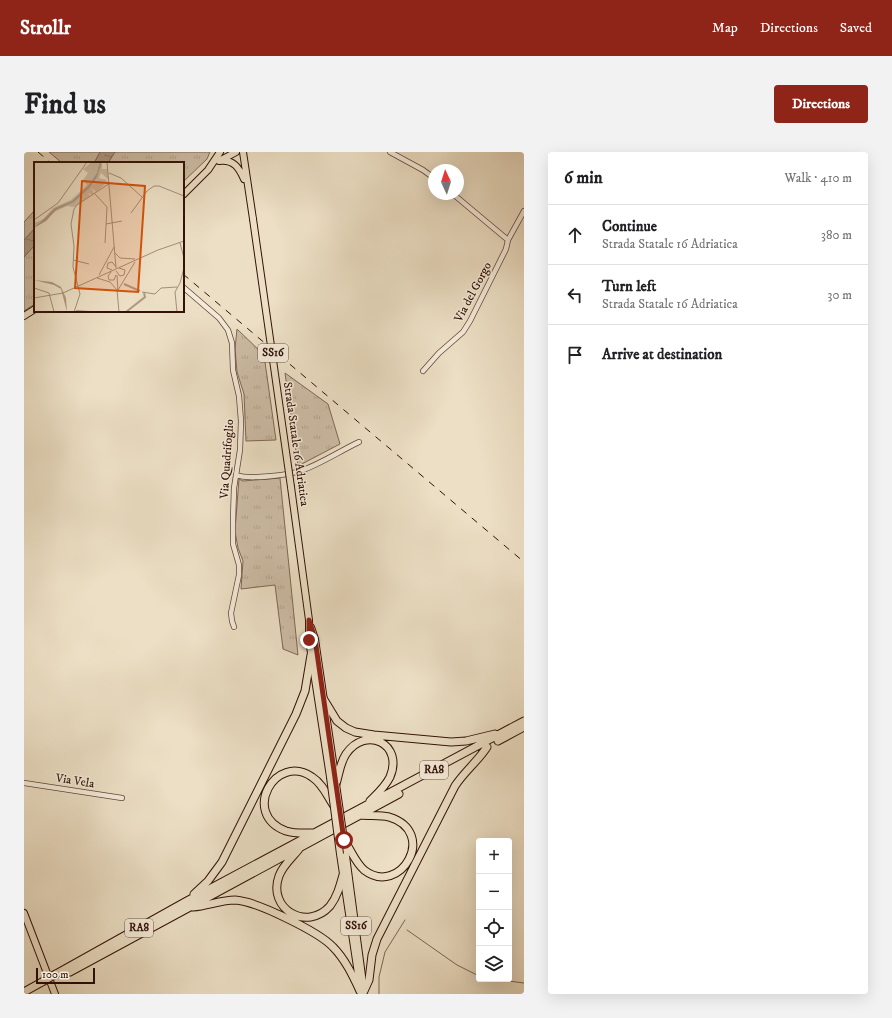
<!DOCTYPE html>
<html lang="en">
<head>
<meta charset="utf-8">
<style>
	:root { --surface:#fff; --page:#f2f2f2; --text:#202124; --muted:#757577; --line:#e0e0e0; --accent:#8f2418 }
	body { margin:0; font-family:"IM FELL DW Pica",serif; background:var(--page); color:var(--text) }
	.controls { position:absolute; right:12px; bottom:12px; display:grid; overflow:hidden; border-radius:4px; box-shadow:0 4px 16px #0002 }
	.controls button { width:36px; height:36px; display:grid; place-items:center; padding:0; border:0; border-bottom:1px solid var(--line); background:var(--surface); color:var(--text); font:20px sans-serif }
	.compass { position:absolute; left:404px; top:12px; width:36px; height:36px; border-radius:50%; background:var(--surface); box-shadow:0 4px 16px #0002; rotate:356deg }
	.scale { position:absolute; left:12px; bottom:10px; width:59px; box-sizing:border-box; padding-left:4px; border:2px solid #321106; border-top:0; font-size:11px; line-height:14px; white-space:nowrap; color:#321106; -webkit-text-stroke:3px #f3ead9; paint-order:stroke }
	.stop { position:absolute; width:12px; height:12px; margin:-9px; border:3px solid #8f2418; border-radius:50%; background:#fff }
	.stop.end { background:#8f2418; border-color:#fff; box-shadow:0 1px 4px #0008 }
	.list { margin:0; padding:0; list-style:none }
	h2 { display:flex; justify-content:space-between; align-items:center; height:52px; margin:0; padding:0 16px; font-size:17px }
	h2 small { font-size:13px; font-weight:400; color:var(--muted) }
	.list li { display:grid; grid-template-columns:26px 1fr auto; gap:12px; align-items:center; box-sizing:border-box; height:60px; padding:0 16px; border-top:1px solid var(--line) }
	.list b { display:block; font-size:15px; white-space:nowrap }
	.list p { margin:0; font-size:13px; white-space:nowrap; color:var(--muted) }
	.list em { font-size:13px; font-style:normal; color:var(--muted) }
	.icon { flex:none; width:22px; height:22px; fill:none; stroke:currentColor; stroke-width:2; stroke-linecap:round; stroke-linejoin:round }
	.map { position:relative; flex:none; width:500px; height:842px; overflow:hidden; border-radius:4px }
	header { display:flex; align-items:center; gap:24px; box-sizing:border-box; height:56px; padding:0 20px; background:var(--accent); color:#fff }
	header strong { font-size:19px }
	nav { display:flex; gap:22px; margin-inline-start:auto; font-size:14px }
	.intro { display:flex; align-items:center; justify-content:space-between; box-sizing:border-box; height:96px; padding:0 24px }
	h1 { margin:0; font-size:28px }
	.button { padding:10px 18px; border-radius:4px; background:var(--accent); color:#fff; font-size:14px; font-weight:700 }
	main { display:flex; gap:24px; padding:0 24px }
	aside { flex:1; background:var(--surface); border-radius:4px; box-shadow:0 4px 16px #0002 }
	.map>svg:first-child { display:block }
	.park { fill:url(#park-tufts); stroke:#7f6656 }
	.water { fill:url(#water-ripples); stroke:#7c6352 }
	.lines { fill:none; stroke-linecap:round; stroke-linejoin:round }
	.stream { stroke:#7c6352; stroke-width:1 }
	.minor-casing { stroke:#604436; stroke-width:6 }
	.major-casing { stroke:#321106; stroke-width:8 }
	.highway-casing { stroke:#321106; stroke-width:9 }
	.minor { stroke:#f3ead9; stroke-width:4.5 }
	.major { stroke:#ecdfc5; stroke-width:6 }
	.highway { stroke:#ecdfc5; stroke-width:7 }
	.rail { stroke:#321106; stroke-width:1; stroke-dasharray:7 7; stroke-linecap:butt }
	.major-bridge-casing { stroke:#321106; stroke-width:8; stroke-linecap:butt }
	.highway-bridge-casing { stroke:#321106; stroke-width:9; stroke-linecap:butt }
	.major-bridge { stroke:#ecdfc5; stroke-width:6 }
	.highway-bridge { stroke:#ecdfc5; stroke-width:7 }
	.route { stroke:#8f2418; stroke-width:5 }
	.labels { text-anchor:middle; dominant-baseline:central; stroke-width:3; stroke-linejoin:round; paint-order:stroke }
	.shield { fill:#f3ead9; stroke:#6c5245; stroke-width:1 }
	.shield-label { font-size:11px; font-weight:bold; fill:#321106 }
	.street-label { font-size:12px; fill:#321106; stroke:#f3ead9 }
	.inset-river { fill:none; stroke:#ad9984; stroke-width:2 }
	.inset-road { fill:none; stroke:#a28d79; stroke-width:1 }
	.view { fill:#d6520b; fill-opacity:0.15; stroke:#d6520b; stroke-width:2 }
	.inset-edge { fill:none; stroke:#321106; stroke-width:2 }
</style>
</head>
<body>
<header>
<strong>Strollr</strong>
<nav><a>Map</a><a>Directions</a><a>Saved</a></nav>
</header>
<div class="intro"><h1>Find us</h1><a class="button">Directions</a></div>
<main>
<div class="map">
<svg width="500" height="842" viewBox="0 0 500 842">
	<defs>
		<pattern id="park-tufts" width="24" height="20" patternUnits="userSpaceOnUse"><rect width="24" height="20" fill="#ccbca5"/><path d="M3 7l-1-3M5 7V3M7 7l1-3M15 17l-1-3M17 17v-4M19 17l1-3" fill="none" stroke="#b0a18d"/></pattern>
		<pattern id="water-ripples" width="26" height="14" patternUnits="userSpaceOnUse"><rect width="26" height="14" fill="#ad9984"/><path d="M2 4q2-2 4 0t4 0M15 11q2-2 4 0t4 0" fill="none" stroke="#8d7b6a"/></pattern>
	</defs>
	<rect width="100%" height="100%" fill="#ecdfc5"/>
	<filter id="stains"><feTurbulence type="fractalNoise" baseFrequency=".005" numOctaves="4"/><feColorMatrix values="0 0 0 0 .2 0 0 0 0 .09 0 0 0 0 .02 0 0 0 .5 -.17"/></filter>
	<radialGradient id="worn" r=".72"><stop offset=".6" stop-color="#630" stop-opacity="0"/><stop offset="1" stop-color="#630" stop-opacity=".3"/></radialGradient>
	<!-- park -->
	<path class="park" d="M25 0H186L183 7 159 30V11H38Z
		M11 58V152L0 159V70Z
		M213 177 240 203 252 288 222 289 220 242 213 220 211 197Z
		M261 221 304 252 316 292 274 314Z
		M256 326 274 503 259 497 251 433 217 437 219 409 214 396 211 379 215 327 219 329Z"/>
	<!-- water -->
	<path class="water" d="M76 0H91L84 11H70Z
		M11 76V93L0 105V88Z"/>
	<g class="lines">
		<!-- stream -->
		<path class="stream" d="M383 778 433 813 455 824
			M469 827 500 831
			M355 842V825L361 800 381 768"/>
		<defs>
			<path id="minor" d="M366 0 399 18 410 26
				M429 42 484 88
				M159 135 195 166 204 178 208 191 209 218 215 244 217 269 216 298 210 336 209 368V392L215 413V423L207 461 208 469 210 475
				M399 219 415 201 439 180 446 169 482 97 484 88 500 59
				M212 323C225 328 266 323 279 318 298 311 316 299 335 290
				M0 631 98 646"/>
			<path id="major" d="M219 0 229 67
				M197 8 212 0
				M195 9C210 7 215 16 220 27
				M159 43 184 18 196 0
				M0 164 11 157
				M267 335 285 468V488L306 625
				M287 475 291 487 312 630
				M320 689 340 839
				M316 702 336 835
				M0 761 31 842"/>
			<path id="highway" d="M299 546 313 569 322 576 331 580 350 583 427 590 442 589 471 582
				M474 589 500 575
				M312 632C315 622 316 611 322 602 342 573 380 592 366 625 361 635 353 642 346 649
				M290 681C281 681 271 682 262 679 216 662 252 600 288 625 299 632 303 644 310 654
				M320 688C327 698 331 710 340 718 376 746 415 680 365 665 356 663 346 664 337 663
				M275 697C268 706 259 713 255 724 243 757 283 780 306 754 313 745 316 734 319 723
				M170 742 184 729 198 710 272 562 281 539 287 503
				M169 755C183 754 197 748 211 748 232 749 295 780 309 795 321 807 329 824 336 839
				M46 820 375 642
				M32 822 161 750 500 569
				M340 839 345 828 348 803 353 787 431 634C440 620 454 609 463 595
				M0 840 18 830"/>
		</defs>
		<!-- minor casing -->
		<use href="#minor" class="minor-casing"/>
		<!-- major casing -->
		<use href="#major" class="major-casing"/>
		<!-- highway casing -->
		<use href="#highway" class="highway-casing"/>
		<!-- minor -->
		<use href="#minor" class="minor"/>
		<!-- major -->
		<use href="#major" class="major"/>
		<!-- highway -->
		<use href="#highway" class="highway"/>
		<!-- rail -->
		<path class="rail" d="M14 0 27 11
			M159 122 500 410"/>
		<defs>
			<path id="major-bridge" d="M229 67 267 335
				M306 625 316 702
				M312 632 320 688"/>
			<path id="highway-bridge" d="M18 830 32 822"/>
		</defs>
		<!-- major-bridge casing -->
		<use href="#major-bridge" class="major-bridge-casing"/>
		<!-- highway-bridge casing -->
		<use href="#highway-bridge" class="highway-bridge-casing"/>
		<!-- major-bridge -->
		<use href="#major-bridge" class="major-bridge"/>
		<!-- highway-bridge -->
		<use href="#highway-bridge" class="highway-bridge"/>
	</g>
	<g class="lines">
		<!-- route -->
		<path class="route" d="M285 488V468L291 487 320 688"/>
	</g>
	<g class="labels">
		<!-- shield labels -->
		<g class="shield">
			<rect x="234" y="192" width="30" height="18" rx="3"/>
			<rect x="396" y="609" width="28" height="18" rx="3"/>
			<rect x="317" y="765" width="30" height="18" rx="3"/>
			<rect x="101" y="767" width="28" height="18" rx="3"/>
		</g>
		<g class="shield-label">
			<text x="249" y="201">SS16</text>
			<text x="410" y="618">RA8</text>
			<text x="332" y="774">SS16</text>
			<text x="115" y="776">RA8</text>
		</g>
		<!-- street labels -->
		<g class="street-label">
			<text transform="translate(449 140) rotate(-62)">Via del Gorgo</text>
			<text transform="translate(272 292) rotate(82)">Strada Statale 16 Adriatica</text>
			<text transform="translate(203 307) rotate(-86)">Via Quadrifoglio</text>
			<text transform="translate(51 629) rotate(9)">Via Vela</text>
		</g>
	</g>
	<!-- overview -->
	<g transform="translate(10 10)">
		<rect width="150" height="150" fill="#ecdfc5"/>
		<path d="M58 0H68V7H74V17L67 11 65 16 73 18 71 22 62 30 57 25 60 31 58 33 54 31 56 34 40 45 33 44 22 49 0 66V61L10 57 19 46 37 38 53 23 49 18 54 11 49 7Z" fill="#ccbca5"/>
		<path d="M66 0 67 3 63 15 55 26 40 40 22 48 12 59 0 66 21 46 38 39 55 23 63 11ZM0 118 18 120 27 125 32 136 33 150 27 127 20 123Z" fill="#ad9984"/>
		<path class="inset-river" d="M90 122 106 129M42 149 56 150M92 150 111 135 110 131"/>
		<path class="inset-road" d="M73 0 82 106M75 11 87 16 108 35M61 32 73 45 71 81M97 51 113 29 120 24H125L150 34M0 58 24 41 53 0M72 62 88 59M146 81 150 96M81 91 86 96 101 97M39 98 55 102M78 108 73 106 74 101 78 100 82 105M82 109 86 114 90 113 91 108 85 106M77 110 74 114 75 118H80L82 113M65 113 80 85M83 113 84 130M63 116 76 120 83 128M0 126 15 131 20 150M83 128 85 150M84 128 101 100M108 130 121 132 127 126 143 125M0 136 29 131 124 88 150 79M40 150 46 132 39 105 40 84 37 62 40 47 43 43 76 21M143 150 141 130 146 121 150 106"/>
		<path class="view" d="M48 19 111 24 104 130 41 126Z"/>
		<rect width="150" height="150" class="inset-edge"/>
	</g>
	<rect width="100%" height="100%" filter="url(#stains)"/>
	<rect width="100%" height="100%" fill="url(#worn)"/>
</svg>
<div class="controls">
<button>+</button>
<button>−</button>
<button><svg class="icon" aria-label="locate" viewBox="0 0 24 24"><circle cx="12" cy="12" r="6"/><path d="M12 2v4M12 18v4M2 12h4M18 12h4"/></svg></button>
<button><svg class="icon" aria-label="layers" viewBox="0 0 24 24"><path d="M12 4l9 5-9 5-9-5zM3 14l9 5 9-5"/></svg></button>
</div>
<svg class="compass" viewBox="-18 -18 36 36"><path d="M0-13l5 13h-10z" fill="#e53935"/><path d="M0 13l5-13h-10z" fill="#757577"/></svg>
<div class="scale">100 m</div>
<div class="stop" style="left:320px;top:688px"></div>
<div class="stop end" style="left:285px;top:488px"></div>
</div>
<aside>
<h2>6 min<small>Walk · 410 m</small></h2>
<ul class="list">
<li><svg class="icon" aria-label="ahead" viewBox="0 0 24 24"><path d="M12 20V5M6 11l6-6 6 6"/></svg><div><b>Continue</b><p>Strada Statale 16 Adriatica</p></div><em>380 m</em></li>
<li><svg class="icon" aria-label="left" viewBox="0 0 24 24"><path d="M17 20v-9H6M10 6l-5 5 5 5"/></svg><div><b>Turn left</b><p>Strada Statale 16 Adriatica</p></div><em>30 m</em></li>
<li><svg class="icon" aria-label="arrive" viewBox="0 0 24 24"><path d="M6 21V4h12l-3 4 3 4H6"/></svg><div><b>Arrive at destination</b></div></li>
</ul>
</aside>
</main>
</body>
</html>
